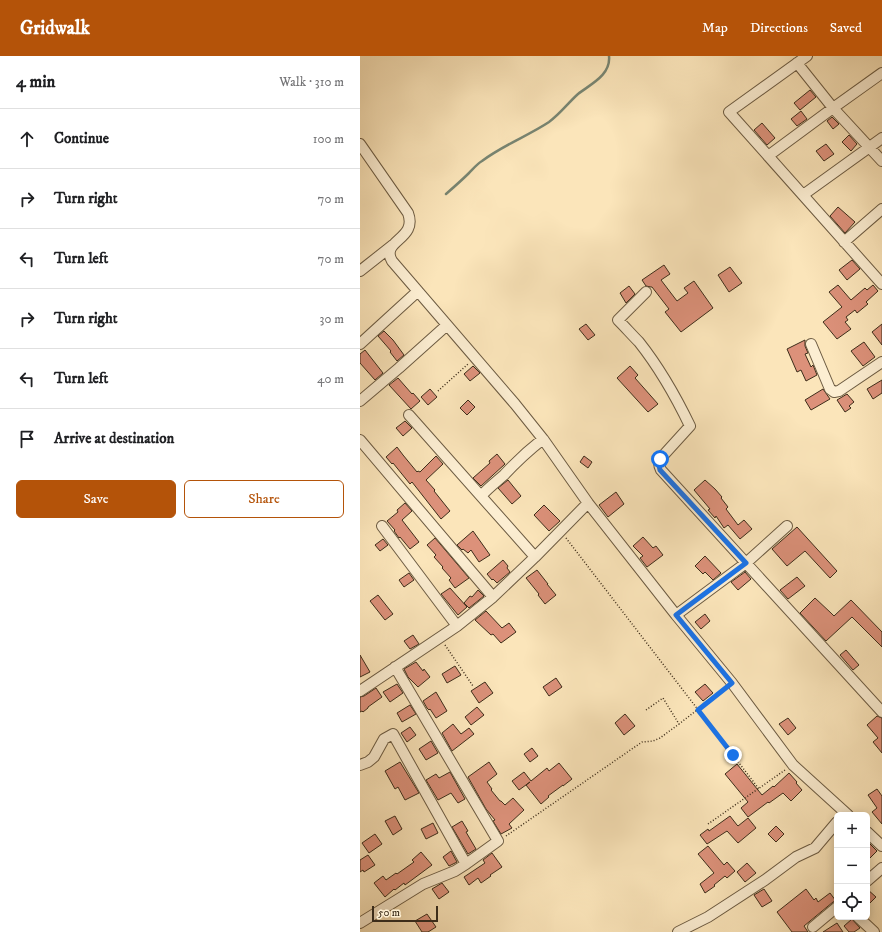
<!DOCTYPE html>
<html lang="en">
<head>
<meta charset="utf-8">
<style>
	:root { --surface:#fff; --page:#f2f2f2; --text:#202124; --muted:#757577; --line:#e0e0e0; --accent:#b45309 }
	body { margin:0; font-family:"IM FELL DW Pica",serif; background:var(--page); color:var(--text) }
	.controls { position:absolute; right:12px; bottom:12px; display:grid; overflow:hidden; border-radius:6px; box-shadow:0 2px 10px #0003 }
	.controls button { width:36px; height:36px; display:grid; place-items:center; padding:0; border:0; border-bottom:1px solid var(--line); background:var(--surface); color:var(--text); font:20px sans-serif }
	.scale { position:absolute; left:12px; bottom:10px; width:66px; box-sizing:border-box; padding-left:4px; border:2px solid #3d2d1a; border-top:0; font-size:11px; line-height:14px; white-space:nowrap; color:#3d2d1a; -webkit-text-stroke:3px #fceed2; paint-order:stroke }
	.stop { position:absolute; width:12px; height:12px; margin:-9px; border:3px solid #1a73e8; border-radius:50%; background:#fff }
	.stop.end { background:#1a73e8; border-color:#fff; box-shadow:0 1px 4px #0008 }
	.list { margin:0; padding:0; list-style:none }
	h2 { display:flex; justify-content:space-between; align-items:center; height:52px; margin:0; padding:0 16px; font-size:17px }
	h2 small { font-size:13px; font-weight:400; color:var(--muted) }
	.list li { display:grid; grid-template-columns:26px 1fr auto; gap:12px; align-items:center; box-sizing:border-box; height:60px; padding:0 16px; border-top:1px solid var(--line) }
	.list b { display:block; font-size:15px; white-space:nowrap }
	.list em { font-size:13px; font-style:normal; color:var(--muted) }
	.actions { display:flex; gap:8px; padding:12px 16px }
	.actions a { flex:1; padding:9px 0; border:1px solid var(--accent); border-radius:6px; text-align:center; font-size:14px; color:var(--accent) }
	.actions .main { background:var(--accent); color:#fff }
	.icon { flex:none; width:22px; height:22px; fill:none; stroke:currentColor; stroke-width:2; stroke-linecap:round; stroke-linejoin:round }
	.map { position:relative; flex:none; width:522px; height:876px; overflow:hidden }
	header { display:flex; align-items:center; gap:24px; box-sizing:border-box; height:56px; padding:0 20px; background:var(--accent); color:#fff }
	header strong { font-size:19px }
	nav { display:flex; gap:22px; margin-inline-start:auto; font-size:14px }
	main { display:flex }
	aside { flex:1; background:var(--surface) }
	.map>svg:first-child { display:block }
	.lines { fill:none; stroke-linecap:round; stroke-linejoin:round }
	.stream { stroke:#788572; stroke-width:2.5 }
	.building { fill:#dc917a; stroke:#3d2d1a }
	.minor-casing { stroke:#6c5b42; stroke-width:12 }
	.path { stroke:#3d2d1a; stroke-width:1.5; stroke-dasharray:1 2; stroke-linecap:butt }
	.minor { stroke:#fceed2; stroke-width:10 }
	.route { stroke:#1a73e8; stroke-width:5 }
</style>
</head>
<body>
<header>
<strong>Gridwalk</strong>
<nav><a>Map</a><a>Directions</a><a>Saved</a></nav>
</header>
<main>
<aside>
<h2>4 min<small>Walk · 310 m</small></h2>
<ul class="list">
<li><svg class="icon" aria-label="ahead" viewBox="0 0 24 24"><path d="M12 20V5M6 11l6-6 6 6"/></svg><div><b>Continue</b></div><em>100 m</em></li>
<li><svg class="icon" aria-label="right" viewBox="0 0 24 24"><path d="M7 20v-9h11M14 6l5 5-5 5"/></svg><div><b>Turn right</b></div><em>70 m</em></li>
<li><svg class="icon" aria-label="left" viewBox="0 0 24 24"><path d="M17 20v-9H6M10 6l-5 5 5 5"/></svg><div><b>Turn left</b></div><em>70 m</em></li>
<li><svg class="icon" aria-label="right" viewBox="0 0 24 24"><path d="M7 20v-9h11M14 6l5 5-5 5"/></svg><div><b>Turn right</b></div><em>30 m</em></li>
<li><svg class="icon" aria-label="left" viewBox="0 0 24 24"><path d="M17 20v-9H6M10 6l-5 5 5 5"/></svg><div><b>Turn left</b></div><em>40 m</em></li>
<li><svg class="icon" aria-label="arrive" viewBox="0 0 24 24"><path d="M6 21V4h12l-3 4 3 4H6"/></svg><div><b>Arrive at destination</b></div></li>
</ul>
<div class="actions"><a class="main">Save</a><a>Share</a></div>
</aside>
<div class="map">
<svg width="522" height="876" viewBox="0 0 522 876">
	<rect width="100%" height="100%" fill="#fbe5ba"/>
	<filter id="stains"><feTurbulence type="fractalNoise" baseFrequency=".005" numOctaves="4"/><feColorMatrix values="0 0 0 0 .2 0 0 0 0 .09 0 0 0 0 .02 0 0 0 .5 -.17"/></filter>
	<radialGradient id="worn" r=".72"><stop offset=".6" stop-color="#630" stop-opacity="0"/><stop offset="1" stop-color="#630" stop-opacity=".3"/></radialGradient>
	<g class="lines">
		<!-- stream -->
		<path class="stream" d="M86 138C94 131 102 124 109 117 113 113 117 108 122 105 143 89 168 80 189 66 200 58 208 47 218 38 231 28 251 19 249 0"/>
	</g>
	<!-- building -->
	<path class="building" d="M450 34 456 41 440 54 434 47Z
		M441 55 447 63 437 70 431 63Z
		M472 61 479 68 473 73 467 65Z
		M402 67 415 82 407 89 394 74Z
		M489 79 497 88 491 95 482 86Z
		M466 88 474 98 464 105 456 95Z
		M478 151 495 166 485 177 470 160Z
		M492 204 500 213 487 224 479 214Z
		M304 209 310 218 301 224 317 245 328 237 324 232 334 225 353 252 321 276 305 256 309 253 292 231H291L286 230 282 224Z
		M370 211 382 227 369 236 358 219Z
		M478 229 491 244 505 232 507 234 513 229 518 235 506 246 508 248 497 257 495 254 486 261 488 264 485 266 491 273 477 283 463 266 482 251 469 236Z
		M269 230 275 238 266 247 260 237Z
		M226 268 235 279 228 284 219 273Z
		M522 268V289L512 276Z
		M24 275 33 284 44 299 37 305 30 296 31 295 18 280Z
		M445 284V290L448 297 445 298 451 311 453 309 457 319 446 325 441 314 437 316 427 293Z
		M504 286 515 301 503 310 491 295Z
		M5 294 23 317 15 324 0 307V298Z
		M113 310 120 317 110 325 104 318Z
		M270 310 278 319 275 322 298 348 288 356 257 322Z
		M38 322 52 338 53 337 60 345 51 353 29 329Z
		M522 324V337L513 343 507 333Z
		M70 333 77 341 68 349 61 341Z
		M463 333 470 343 451 354 445 344Z
		M487 338 494 346 489 350 491 352 485 356 477 344Z
		M108 344 115 351 107 359 100 352Z
		M45 365 52 372 43 380 36 372Z
		M37 391 43 399 57 416 58 415 60 416 76 400 83 408 66 424 75 434 74 435 90 455 81 463 52 426 50 428 33 407 32 408 26 401Z
		M137 398 145 408 121 430 113 422 130 407 129 405Z
		M224 400 232 406 228 412 220 406Z
		M148 424 161 440 152 448 138 432Z
		M345 424 355 433 362 441 361 442 368 451 366 453 378 469 384 464 392 473 380 483 368 469 364 472 356 460 355 462 348 454 350 453 334 434Z
		M256 436 264 448 248 461 239 449Z
		M45 447 52 455 42 464 59 486 50 493 40 481 39 482 34 475 35 474 27 465 38 456 37 454Z
		M184 449 200 465 189 475 174 459Z
		M437 471 477 515 470 522 445 495 427 510 412 493Z
		M113 475 130 499 119 506 111 494 108 497 103 493 102 494 97 489Z
		M283 481 293 492 296 490 303 499 287 511 280 502 283 500 273 490Z
		M75 482 109 522 95 532 89 524 91 522 82 512 83 511 74 501 76 499 67 489Z
		M23 483 28 489 20 495 15 489Z
		M345 500 361 517 353 524 345 516 343 518 335 510Z
		M143 504 148 510 147 512 150 516 137 527 133 523 132 524 127 518Z
		M177 514 188 528H187L196 539 185 548 178 539 179 538 166 522Z
		M385 516 391 523 378 534 371 526Z
		M49 517 54 524 44 531 39 524Z
		M437 521 445 530 428 543 420 534Z
		M90 532 107 551 98 559 81 538Z
		M118 534 124 540 109 552 104 547 110 540 112 541Z
		M18 539 33 558 25 564 10 545Z
		M455 542 471 557 474 560 491 544 522 576V591L492 561 466 585 440 557Z
		M126 555 142 572 149 567 156 576 141 587 133 578 131 579 115 564Z
		M345 558 350 565 341 573 335 566Z
		M53 579 59 588 50 593 44 585Z
		M486 594 499 609 493 614 480 599Z
		M0 599 10 616 0 621Z
		M56 606 63 615 64 613 70 621 58 631 48 621 44 613Z
		M95 610 101 619 87 627 82 618Z
		M196 622 202 631 189 640 183 631Z
		M125 626 133 637 119 647 111 635Z
		M37 628 43 637 30 646 23 636Z
		M345 628 353 637 343 645 335 636Z
		M16 632 22 641 8 651V652L3 656 2 655 0 656V641L4 640Z
		M76 636 87 655 76 662 70 653 69 654 67 652 63 645Z
		M50 649 56 658 42 666 37 657Z
		M117 651 124 659 111 669 105 661Z
		M265 658 275 670 264 679 255 667Z
		M517 660 522 662V697L513 686 518 682 507 669Z
		M428 662 436 672 428 679 419 668Z
		M93 668 101 678 109 672 114 678 92 695 82 677Z
		M50 671 56 679 47 686 41 677Z
		M71 685 78 697 66 704 59 693Z
		M172 692 178 700 170 706 164 698Z
		M40 706 59 737 45 744 38 731 35 733 25 715Z
		M129 706 137 718 127 726 132 733 131 734 140 745H141L145 749 153 742 164 754 149 768 152 772 141 778 133 765 135 764 126 753 108 721Z
		M199 707 212 723 203 730V729L188 740 189 741 181 748 166 729 170 726 159 734 152 725 164 716 171 725 187 712 189 715Z
		M377 708 402 739 413 730 414 731 429 717 437 726 436 727 442 734 431 745 423 737 409 747 408 746 388 761 381 752 388 746 365 718Z
		M90 716 105 743 98 747 91 737 78 744 66 724 76 718 79 722Z
		M517 733 522 740V768L512 756 517 752 508 739Z
		M35 760 42 773 33 779 25 765Z
		M370 760 377 769 378 770 388 762 396 772 378 787 367 775 347 788 340 779 348 773 349 775Z
		M102 765 108 775 106 776 116 793 108 798 92 771Z
		M73 767 78 777 66 783 61 773Z
		M416 770 424 778 416 786 408 778Z
		M15 778 22 788 9 797 2 787Z
		M507 785 517 795 507 805Z
		M348 790 364 809 367 806 375 815 367 822 365 820 354 829 355 830 345 837 340 828 354 817 338 798Z
		M91 795 97 806 89 810 83 801Z
		M61 796 72 809 45 829 44 827 35 834 34 833 25 841 14 827 23 820 26 824 36 817 37 818 54 806 52 804Z
		M132 797 142 811 130 819 131 820 121 827 118 822 109 829 104 821 125 807 123 804Z
		M8 799 15 809 4 816 3 814 0 816V804Z
		M387 807 396 817 385 826 377 816Z
		M82 827 89 836 79 843 72 833Z
		M404 833 412 845 402 851 394 839Z
		M446 833 454 844 456 842 458 846 470 837 476 845 473 846 444 870 448 876H432L417 856Z
		M507 833 516 841 507 850Z
		M67 858 76 871 68 876H62L55 865Z
		M492 863 500 872 494 876H489L484 870Z
		M477 867 483 876H463Z"/>
	<g class="lines">
		<defs>
			<path id="minor" d="M447 0 369 56 522 228
				M437 7 473 52 522 105
				M0 88 48 157C58 184 20 184 32 205L155 348 183 383 228 447 316 559 372 627 433 709 488 759
				M408 100 473 52 522 17
				M443 139 522 82
				M484 186 522 153
				M0 215 33 189
				M286 236 258 264C265 271 272 279 279 286 298 310 317 343 330 370L300 403C298 407 299 410 301 414L522 656
				M0 288 58 235
				M451 288 470 333 474 336 479 335 522 306
				M0 345 39 312 87 269
				M49 359 175 501
				M0 384 133 541
				M121 440C128 432 136 426 144 419 156 406 169 394 183 383
				M22 470 97 570
				M316 559 386 507 427 470
				M0 635 97 570 133 541 175 501 228 447
				M0 709 8 706 14 701 24 683 33 678 98 794 106 808
				M507 776 522 790
				M507 825 522 812
				M498 861 514 876
				M0 867 63 828 95 815 106 808 138 785 35 611
				M453 871 477 851
				M318 876 348 861 405 824 436 801 455 792 477 766"/>
		</defs>
		<!-- minor casing -->
		<use href="#minor" class="minor-casing"/>
		<!-- path -->
		<path class="path" d="M78 335 108 308
			M206 482 399 733
			M85 589 113 630
			M286 654 303 642 319 668 364 633
			M348 768 425 714
			M146 780 282 686 293 685 300 682 319 668"/>
		<!-- minor -->
		<use href="#minor" class="minor"/>
	</g>
	<g class="lines">
		<!-- route -->
		<path class="route" d="M300 403C298 407 299 409 300 414L386 507 316 559 372 627 338 654 373 699"/>
	</g>
	<rect width="100%" height="100%" filter="url(#stains)"/>
	<rect width="100%" height="100%" fill="url(#worn)"/>
</svg>
<div class="controls">
<button>+</button>
<button>−</button>
<button><svg class="icon" aria-label="locate" viewBox="0 0 24 24"><circle cx="12" cy="12" r="6"/><path d="M12 2v4M12 18v4M2 12h4M18 12h4"/></svg></button>
</div>
<div class="scale">50 m</div>
<div class="stop" style="left:300px;top:403px"></div>
<div class="stop end" style="left:373px;top:699px"></div>
</div>
</main>
</body>
</html>
